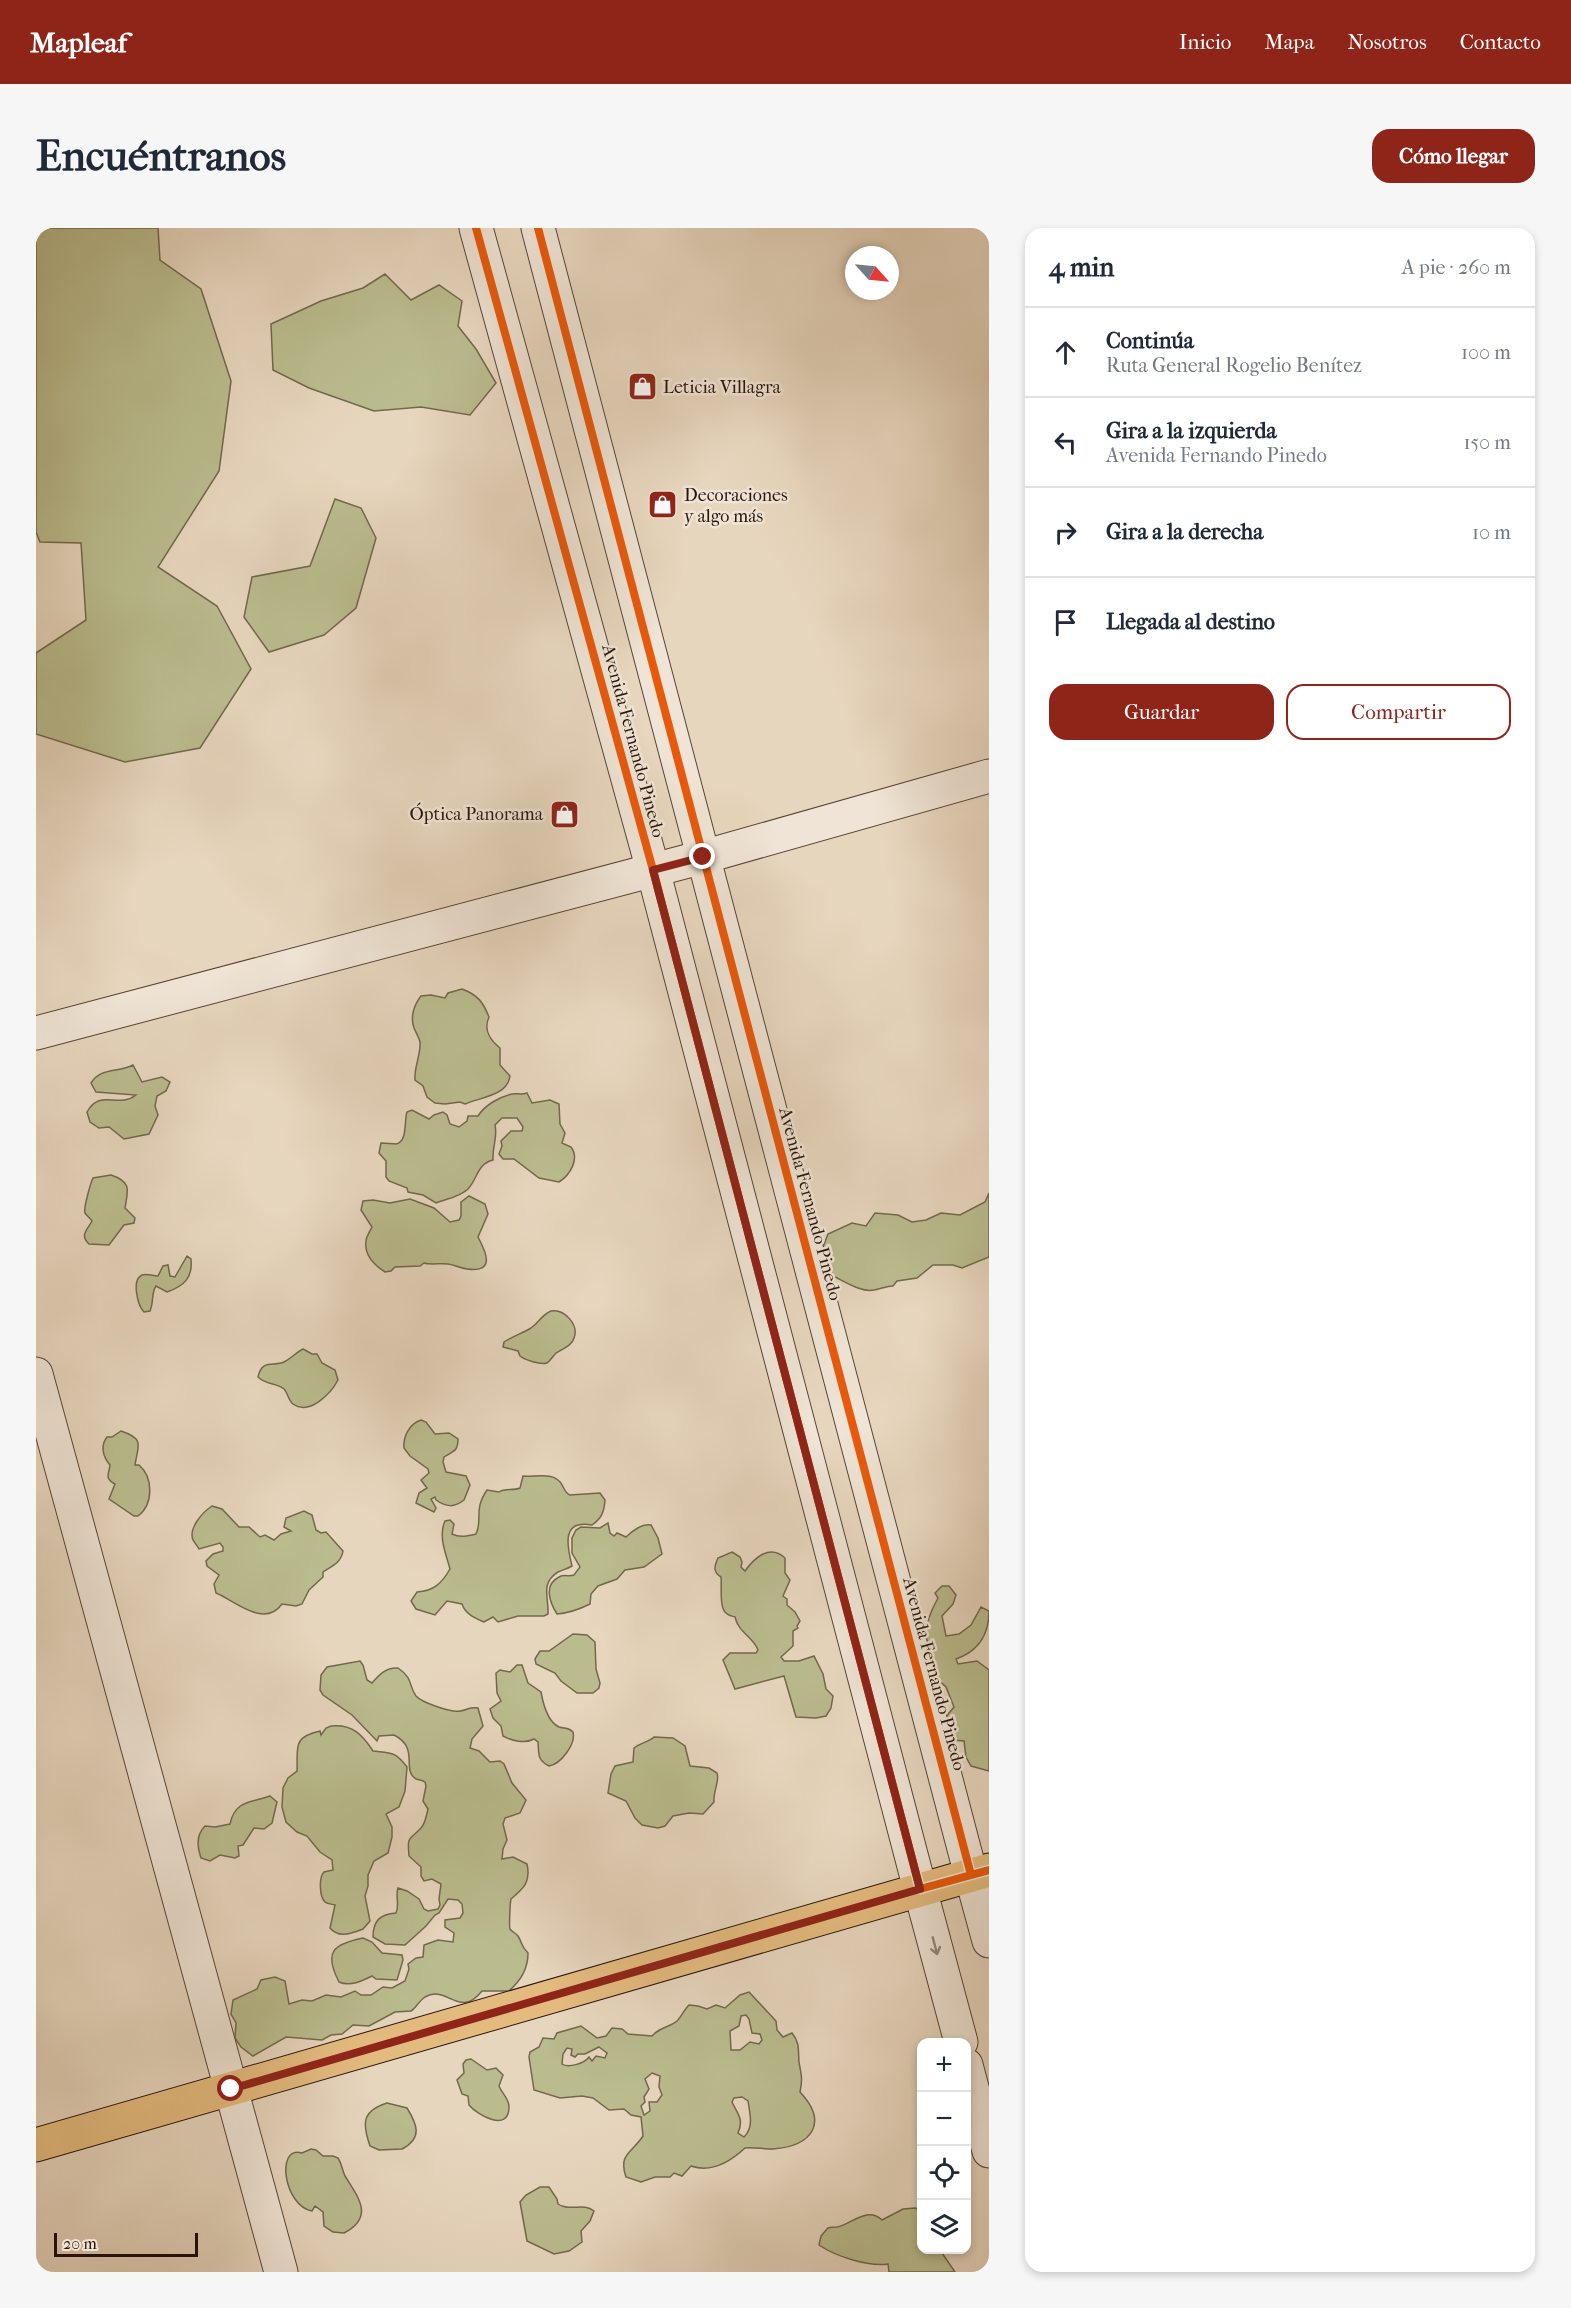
<!DOCTYPE html>
<html lang="es">
<head>
<meta charset="utf-8">
<style>
	:root { --surface:#fff; --page:#f6f6f7; --text:#1f2937; --muted:#747a83; --line:#e0e1e3; --accent:#8f2418 }
	body { margin:0; font-family:"IM FELL French Canon",serif; background:var(--page); color:var(--text) }
	.controls { position:absolute; right:18px; bottom:18px; display:grid; overflow:hidden; border-radius:12px; box-shadow:0 3px 9px #0003 }
	.controls button { width:54px; height:54px; display:grid; place-items:center; padding:0; border:0; border-bottom:2px solid var(--line); background:var(--surface); color:var(--text); font:30px sans-serif }
	.compass { position:absolute; left:809px; top:18px; width:54px; height:54px; border-radius:50%; background:var(--surface); box-shadow:0 3px 9px #0003; rotate:117deg }
	.scale { position:absolute; left:18px; bottom:15px; width:144px; box-sizing:border-box; padding-left:6px; border:3px solid #2a1409; border-top:0; font-size:16px; line-height:21px; white-space:nowrap; color:#2a1409; -webkit-text-stroke:4px #efe4d5; paint-order:stroke }
	.stop { position:absolute; width:18px; height:18px; margin:-14px; border:4px solid #8f2418; border-radius:50%; background:#fff }
	.stop.end { background:#8f2418; border-color:#fff; box-shadow:0 2px 6px #0008 }
	.list { margin:0; padding:0; list-style:none }
	h2 { display:flex; justify-content:space-between; align-items:center; height:78px; margin:0; padding:0 24px; font-size:26px }
	h2 small { font-size:20px; font-weight:400; color:var(--muted) }
	.list li { display:grid; grid-template-columns:39px 1fr auto; gap:18px; align-items:center; box-sizing:border-box; height:90px; padding:0 24px; border-top:2px solid var(--line) }
	.list b { display:block; font-size:22px; white-space:nowrap }
	.list p { margin:0; font-size:20px; white-space:nowrap; color:var(--muted) }
	.list em { font-size:20px; font-style:normal; color:var(--muted) }
	.actions { display:flex; gap:12px; padding:18px 24px }
	.actions a { flex:1; padding:14px 0; border:2px solid var(--accent); border-radius:18px; text-align:center; font-size:21px; color:var(--accent) }
	.actions .main { background:var(--accent); color:#fff }
	.icon { flex:none; width:33px; height:33px; fill:none; stroke:currentColor; stroke-width:2; stroke-linecap:round; stroke-linejoin:round }
	.map { position:relative; flex:none; width:953px; height:2044px; overflow:hidden; border-radius:18px }
	header { display:flex; align-items:center; gap:36px; box-sizing:border-box; height:84px; padding:0 30px; background:var(--accent); color:#fff }
	header strong { font-size:28px }
	nav { display:flex; gap:33px; margin-inline-start:auto; font-size:21px }
	.intro { display:flex; align-items:center; justify-content:space-between; box-sizing:border-box; height:144px; padding:0 36px }
	h1 { margin:0; font-size:42px }
	.button { padding:15px 27px; border-radius:18px; background:var(--accent); color:#fff; font-size:21px; font-weight:700 }
	main { display:flex; gap:36px; padding:0 36px }
	aside { flex:1; background:var(--surface); border-radius:18px; box-shadow:0 3px 9px #0003 }
	.map>svg:first-child { display:block }
	.green { fill:#babc8e; stroke:#72684c; stroke-width:1.5; fill-rule:evenodd }
	.lines { fill:none; stroke-linecap:round; stroke-linejoin:round }
	.minor-casing { stroke:#594436; stroke-width:35 }
	.tertiary-casing { stroke:#594436; stroke-width:35 }
	.primary-casing { stroke:#2a1409; stroke-width:35 }
	.minor { stroke:#efe4d5; stroke-width:33 }
	.tertiary { stroke:#efe4d5; stroke-width:33 }
	.primary { stroke:#e4bb7f; stroke-width:33 }
	.cycleway-casing { stroke:#efe4d5; stroke-width:11 }
	.cycleway { stroke:#e8590c; stroke-width:8 }
	.oneway { stroke:#968679 }
	.route { stroke:#8f2418; stroke-width:8 }
	.labels { text-anchor:middle; dominant-baseline:central; stroke-width:5; stroke-linejoin:round; paint-order:stroke }
	.poi-label { font-size:18px; fill:#2a1409; stroke:#efe4d5; text-anchor:start }
	.street-label { font-size:18px; fill:#2a1409; stroke:#efe4d5 }
</style>
</head>
<body>
<header>
<strong>Mapleaf</strong>
<nav><a>Inicio</a><a>Mapa</a><a>Nosotros</a><a>Contacto</a></nav>
</header>
<div class="intro"><h1>Encuéntranos</h1><a class="button">Cómo llegar</a></div>
<main>
<div class="map">
<svg width="953" height="2044" viewBox="0 0 953 2044">
	<rect width="100%" height="100%" fill="#e7d6be"/>
	<filter id="stains"><feTurbulence type="fractalNoise" baseFrequency=".00333" numOctaves="4"/><feColorMatrix values="0 0 0 0 .2 0 0 0 0 .09 0 0 0 0 .02 0 0 0 .5 -.17"/></filter>
	<radialGradient id="worn" r=".72"><stop offset=".6" stop-color="#630" stop-opacity="0"/><stop offset="1" stop-color="#630" stop-opacity=".3"/></radialGradient>
	<!-- green -->
	<path class="green" d="M0 0H122L124 32 165 61 195 153 183 243 122 339 181 378 215 441 164 520 89 534 0 506V425L50 392 45 315 4 314 0 304Z
		M349 46 375 72 403 57 426 73 422 98 440 121 460 155 434 187 385 179 338 183 273 160 237 142 235 96 285 73 327 60Z
		M299 271 325 280 340 310 320 380 288 407 233 424 208 389 216 349 274 338Z
		M426 761C442 767 447 774 453 789 447 802 455 813 464 820V837L474 848C471 868 445 869 429 876L424 874 409 876 399 875 391 869 387 858 379 852C378 838 385 827 384 814 383 809 380 805 378 800 374 789 378 777 385 768L395 767 409 770 412 765Z
		M97 837 106 854 126 849 134 854 130 863 121 868 119 878 122 887 113 906 88 911 73 899 63 900 54 894 51 884C64 860 82 881 100 867L60 864 55 855C65 839 82 845 97 837Z
		M491 865 496 875 514 872 523 876 524 896 529 905 526 915 535 919C544 931 534 947 523 954L503 950 478 931H467L463 926 466 918 465 913 475 903H486L487 899 481 890H466L459 897C462 909 456 919 457 932 441 936 442 950 432 961 424 969 410 971 400 975L387 967 372 964 371 960 353 953 350 949V933L343 925 345 915C350 915 356 916 360 916 372 914 368 891 371 884L376 882 393 891 398 887 407 884 411 887 414 896 423 899 431 893 432 888H442C449 877 463 869 476 866 481 865 485 867 491 865Z
		M75 947C96 954 92 962 89 980L99 990 98 995 88 997 73 1017 53 1016C43 1007 52 1001 56 993 54 990 51 988 49 985 47 981 55 954 57 950Z
		M953 965V1029L926 1040 917 1037H897L881 1050 861 1053 857 1058C850 1058 845 1061 838 1062 826 1065 808 1053 797 1048L787 1019 792 1006 816 995 830 998 839 985 862 987 876 994 890 992 905 985 924 987 949 974Z
		M433 968 449 976 452 986 442 1009C450 1024 460 1045 431 1041 424 1040 419 1037 412 1036 404 1035 395 1037 388 1035L384 1038 359 1039 355 1043 349 1044C338 1037 328 1027 330 1013 330 1009 334 1003 336 999L325 982 327 973 337 972 354 975 374 971 398 980 414 994 423 992 425 988V974Z
		M151 1028 155 1031C157 1050 148 1058 131 1064L120 1058C115 1065 118 1074 114 1083L108 1084C102 1078 95 1052 106 1047 111 1045 116 1048 122 1048L127 1038 132 1037 134 1048 139 1049Z
		M515 1083C529 1081 543 1097 538 1110 536 1118 526 1121 520 1125 517 1128 514 1133 511 1135 504 1137 489 1132 484 1128L482 1123 467 1119 468 1114C477 1108 487 1105 495 1100 504 1094 504 1088 515 1083Z
		M267 1121 276 1126H281L286 1135 299 1142 302 1152C295 1165 274 1188 257 1176 252 1172 252 1165 248 1161 241 1155 230 1157 222 1149 226 1130 238 1139 248 1134 256 1130 259 1125 267 1121Z
		M385 1192 390 1194 399 1206 413 1205 422 1211C422 1224 417 1223 408 1229L407 1234 410 1244 430 1248 434 1257 428 1272C418 1280 410 1279 400 1272L399 1269 395 1271 400 1280 398 1284 380 1275 383 1265 391 1260 385 1252 393 1245 392 1241 374 1228 368 1220C367 1209 373 1196 385 1192Z
		M85 1203C109 1211 102 1217 99 1237H103C117 1249 118 1276 102 1288H98L73 1271 79 1256C68 1250 73 1246 74 1237 67 1229 64 1218 71 1209H76Z
		M487 1248C497 1249 514 1245 522 1252 528 1256 527 1264 534 1267L564 1265 569 1272C568 1284 566 1290 556 1297 525 1291 531 1318 536 1338 531 1341 526 1342 522 1344 504 1355 513 1370 512 1386L508 1388H482L462 1394 457 1389 448 1394C439 1390 429 1386 426 1376L411 1373 399 1387 380 1381 375 1373 381 1364C398 1363 406 1355 414 1341 410 1326 402 1308 409 1293L414 1292 418 1296 416 1306C424 1310 432 1308 440 1306 447 1292 437 1282 451 1262L463 1264C469 1260 477 1263 484 1260Z
		M176 1278 186 1281 203 1299H213L224 1309 229 1307 238 1312 245 1306 255 1303 248 1299 250 1290 268 1283 276 1287 280 1302 285 1305 290 1304 307 1323C305 1335 296 1338 287 1344V1349L273 1362 266 1376 260 1378 246 1376C228 1401 198 1372 180 1365L178 1356 183 1347 171 1338 170 1333 177 1326 187 1323V1319L184 1315 163 1321C161 1318 159 1315 157 1312 152 1300 167 1284 176 1278Z
		M572 1295 574 1305 578 1308 581 1305 590 1309C596 1303 607 1295 615 1297L622 1310 626 1326 608 1339 589 1342 581 1351 562 1358 555 1366 554 1376C544 1381 532 1385 521 1386 514 1375 507 1357 523 1349 528 1346 533 1349 538 1347L544 1339 536 1325V1310L540 1302 545 1299 564 1300Z
		M696 1324 704 1329 706 1334 705 1339 709 1343C719 1329 734 1316 749 1330V1345L754 1352 747 1368 751 1371V1377L759 1384 764 1393 761 1398 762 1400 757 1403V1418L745 1429 748 1433H763L778 1428 787 1446 790 1461 797 1468 795 1480 790 1488 780 1490 760 1489 748 1448 699 1461 687 1432 694 1425H720L722 1422C718 1410 702 1404 699 1389 696 1388 693 1388 690 1385 683 1380 686 1357 685 1349 677 1344 678 1339 682 1330Z
		M906 1358H913L920 1367 917 1376 906 1388 910 1408 923 1406 935 1397 945 1379 953 1383C953 1407 943 1423 920 1431L922 1436 941 1433 953 1442V1543L935 1538 930 1529 928 1513 916 1512 908 1491 918 1479 910 1459 894 1444 897 1425C883 1409 893 1386 902 1370L899 1365Z
		M537 1406 551 1407 559 1414 560 1441 564 1455 563 1460 557 1465H541L525 1453 519 1445 500 1436 499 1431 504 1423H513Z
		M324 1433 327 1437 331 1452 336 1455C343 1447 350 1439 362 1440 378 1451 372 1457 380 1468 385 1474 415 1485 424 1483 432 1482 432 1479 442 1480L447 1498 436 1511 434 1520 443 1523 454 1534 464 1533 468 1536 476 1555 490 1572 484 1585 469 1590 467 1596 471 1612 467 1621 466 1631 477 1629 491 1636C495 1654 488 1660 475 1671 474 1674 473 1700 474 1701 476 1704 480 1705 482 1708 487 1716 484 1717 492 1725 492 1741 485 1752 473 1763H446C423 1792 411 1756 389 1769 383 1773 380 1780 375 1783L359 1784 333 1798 317 1797 306 1806 295 1807 286 1812 250 1809 217 1828 205 1819 199 1810 200 1795 195 1786 197 1772 221 1761 225 1752 239 1749 249 1753 253 1776 266 1772 276 1773 290 1767 305 1769 319 1763 325 1767H335L347 1759 356 1760 369 1753 373 1741 372 1736 380 1730 387 1729 388 1717 402 1712 417 1714 418 1705 409 1699V1692L424 1690 427 1685 426 1676 422 1672 412 1671 403 1685 399 1687 390 1698 369 1717 349 1716 337 1709C337 1693 344 1686 360 1685 364 1676 359 1668 362 1660L371 1663 383 1671 388 1681 392 1683 402 1681 404 1677 403 1671 405 1656 396 1651 388 1653 385 1648V1639L373 1628C371 1607 373 1613 385 1600 389 1596 391 1586 392 1581L387 1573 390 1558 389 1554C386 1552 383 1552 380 1551 365 1542 384 1520 358 1507L343 1508 341 1513 316 1487 287 1467 284 1462 285 1447 291 1439Z
		M481 1437H486L492 1455 505 1464C507 1475 512 1494 523 1499 529 1501 532 1499 537 1504 540 1516 525 1536 513 1538 501 1532 503 1526 502 1514L498 1511C489 1516 476 1513 467 1508L465 1498 457 1490 454 1481 465 1473 461 1465 460 1445 464 1442 474 1444Z
		M295 1498C316 1496 326 1506 337 1523 355 1525 359 1523 371 1539L369 1563 363 1579 350 1586 356 1599V1609L352 1625 338 1633 332 1647V1658L329 1668 334 1693 327 1701C316 1705 303 1711 294 1700L299 1677C298 1677 290 1675 289 1674 283 1668 283 1649 288 1644L297 1642 296 1632 284 1624 271 1608 261 1604 250 1594 246 1579 247 1560 252 1550 261 1543C262 1520 256 1509 284 1503L285 1507 290 1500Z
		M618 1509 637 1510 649 1518 654 1538 673 1540 681 1545C684 1553 677 1563 678 1574L667 1586 653 1585 637 1588 629 1598 622 1600 606 1597 599 1590 590 1573 572 1565 575 1546 579 1538 597 1534 598 1520C604 1515 613 1514 618 1509Z
		M234 1568 241 1574 236 1595 228 1601 218 1600 207 1617 202 1618 203 1628 199 1630 184 1627 174 1633 165 1630C161 1619 160 1607 169 1598L179 1599 194 1596C199 1572 215 1575 234 1568Z
		M327 1710 336 1714 346 1725 366 1727 367 1732 361 1752 340 1751 336 1748C326 1753 314 1759 303 1754 287 1723 298 1716 327 1710Z
		M713 1764 740 1793 741 1802 747 1809 756 1805C764 1815 762 1822 763 1834 765 1846 767 1850 764 1864 793 1895 776 1918 737 1921 727 1921 718 1919 709 1920 694 1934 675 1945 655 1938L646 1948 638 1945 634 1949H619L605 1954 590 1949C582 1926 596 1925 607 1908L605 1889 595 1887 588 1881 573 1882 557 1870 546 1868 524 1870 498 1862 493 1829 494 1824 503 1819 507 1810 518 1811 521 1805 545 1798 561 1810 570 1808 576 1800 586 1801 592 1806 616 1808C625 1798 633 1800 641 1793 645 1789 648 1782 653 1777L662 1778 671 1781 680 1777 689 1780 704 1767ZM710 1787 713 1791 716 1805 724 1806 726 1812 723 1816 714 1814 704 1822H695L694 1803 703 1798 705 1788ZM563 1819 571 1825 569 1830 560 1828 556 1833 553 1829C548 1836 532 1840 526 1836L527 1826 531 1820 536 1821 535 1827 539 1829 542 1826H549ZM616 1845 624 1848 623 1859 626 1867 621 1874H613L614 1883 608 1887 605 1878 609 1874 608 1869 613 1861 609 1851ZM706 1869 712 1873C714 1886 718 1899 708 1909L702 1905C708 1891 702 1887 696 1874L698 1870Z
		M435 1831 451 1842 460 1840 467 1847 463 1858C466 1866 473 1870 473 1879 473 1905 441 1887 433 1877L432 1868 426 1866 421 1852 428 1845 427 1836 430 1832Z
		M351 1875 371 1880C381 1896 387 1910 366 1921L343 1922 334 1918C326 1895 326 1883 351 1875Z
		M275 1921 280 1922 287 1928H297L302 1930C306 1936 306 1942 309 1948 322 1969 339 1989 308 2005L297 2004 288 1998 287 1984 279 1978 276 1983C248 1978 239 1917 266 1925Z
		M504 1959H513L521 1971 522 1976C534 1984 547 1974 558 1983L554 1993 545 2003 546 2014 533 2023 518 2026 491 2013 484 1974 490 1967Z
		M879 1980 885 1982V2022H904L919 2044H853L852 2036C832 2039 799 2028 783 2017L785 2008 792 2000C795 1999 798 1999 801 1999 816 1996 831 1978 846 1992L867 1981Z"/>
	<g class="lines">
		<defs>
			<path id="minor" d="M0 805 667 629 953 548
				M0 1146 245 2044
				M935 1647 953 1713
				M884 1661 925 1814
				M930 1837 953 1923"/>
			<path id="tertiary" d="M440 0 617 642 884 1661
				M502 0 935 1647"/>
			<path id="primary" d="M0 1917 953 1642"/>
		</defs>
		<!-- minor casing -->
		<use href="#minor" class="minor-casing"/>
		<!-- tertiary casing -->
		<use href="#tertiary" class="tertiary-casing"/>
		<!-- primary casing -->
		<use href="#primary" class="primary-casing"/>
		<!-- minor -->
		<use href="#minor" class="minor"/>
		<!-- tertiary -->
		<use href="#tertiary" class="tertiary"/>
		<!-- primary -->
		<use href="#primary" class="primary"/>
		<defs>
			<path id="cycleway" d="M440 0 617 642 884 1661 953 1642
				M502 0 935 1647"/>
		</defs>
		<!-- cycleway casing -->
		<use href="#cycleway" class="cycleway-casing"/>
		<!-- cycleway -->
		<use href="#cycleway" class="cycleway"/>
	</g>
	<!-- one-way arrows -->
	<defs><path id="oneway-shaft" d="M-6 0H5M1.5-3L5.5 0L1.5 3" fill="none" stroke-width="1.6" stroke-linecap="round" stroke-linejoin="round" transform="scale(1.5)"/></defs>
	<use class="oneway" href="#oneway-shaft" transform="translate(899 1718) rotate(75)"/>
	<g class="lines">
		<!-- route -->
		<path class="route" d="M195 1861 884 1661 617 642 667 629"/>
	</g>
	<!-- icons -->
	<defs>
		<symbol id="shop-square" viewBox="-11 -11 22 22"><rect x="-9" y="-9" width="18" height="18" rx="4" fill="#8f2418" stroke="#efe4d5"/><path d="M-5-2.5h2.3a2.7 3.5 0 0 1 5.4 0H5L5.5 6h-11ZM-1.5-2.5h3a1.5 2.3 0 0 0-3 0Z" fill="#fff"/></symbol>
	</defs>
	<g fill-rule="evenodd">
		<use href="#shop-square" x="590" y="142" width="33" height="33"/>
		<use href="#shop-square" x="610" y="260" width="33" height="33"/>
		<use href="#shop-square" x="512" y="570" width="33" height="33"/>
	</g>
	<g class="labels">
		<!-- poi labels -->
		<g class="poi-label">
			<text x="627" y="159">Leticia Villagra</text>
			<text x="648" y="267">Decoraciones<tspan x="648" dy="21">y algo más</tspan></text>
			<text x="507" y="586" text-anchor="end">Óptica Panorama</text>
		</g>
		<!-- street labels -->
		<g class="street-label">
			<text transform="translate(597 513) rotate(75)">Avenida Fernando Pinedo</text>
			<text transform="translate(774 976) rotate(75)">Avenida Fernando Pinedo</text>
			<text transform="translate(898 1446) rotate(75)">Avenida Fernando Pinedo</text>
		</g>
	</g>
	<rect width="100%" height="100%" filter="url(#stains)"/>
	<rect width="100%" height="100%" fill="url(#worn)"/>
</svg>
<div class="controls">
<button>+</button>
<button>−</button>
<button><svg class="icon" aria-label="locate" viewBox="0 0 24 24"><circle cx="12" cy="12" r="6"/><path d="M12 2v4M12 18v4M2 12h4M18 12h4"/></svg></button>
<button><svg class="icon" aria-label="layers" viewBox="0 0 24 24"><path d="M12 4l9 5-9 5-9-5zM3 14l9 5 9-5"/></svg></button>
</div>
<svg class="compass" viewBox="-18 -18 36 36"><path d="M0-13l5 13h-10z" fill="#e53935"/><path d="M0 13l5-13h-10z" fill="#747a83"/></svg>
<div class="scale">20 m</div>
<div class="stop" style="left:195px;top:1861px"></div>
<div class="stop end" style="left:667px;top:629px"></div>
</div>
<aside>
<h2>4 min<small>A pie · 260 m</small></h2>
<ul class="list">
<li><svg class="icon" aria-label="ahead" viewBox="0 0 24 24"><path d="M12 20V5M6 11l6-6 6 6"/></svg><div><b>Continúa</b><p>Ruta General Rogelio Benítez</p></div><em>100 m</em></li>
<li><svg class="icon" aria-label="left" viewBox="0 0 24 24"><path d="M17 20v-9H6M10 6l-5 5 5 5"/></svg><div><b>Gira a la izquierda</b><p>Avenida Fernando Pinedo</p></div><em>150 m</em></li>
<li><svg class="icon" aria-label="right" viewBox="0 0 24 24"><path d="M7 20v-9h11M14 6l5 5-5 5"/></svg><div><b>Gira a la derecha</b></div><em>10 m</em></li>
<li><svg class="icon" aria-label="arrive" viewBox="0 0 24 24"><path d="M6 21V4h12l-3 4 3 4H6"/></svg><div><b>Llegada al destino</b></div></li>
</ul>
<div class="actions"><a class="main">Guardar</a><a>Compartir</a></div>
</aside>
</main>
</body>
</html>
